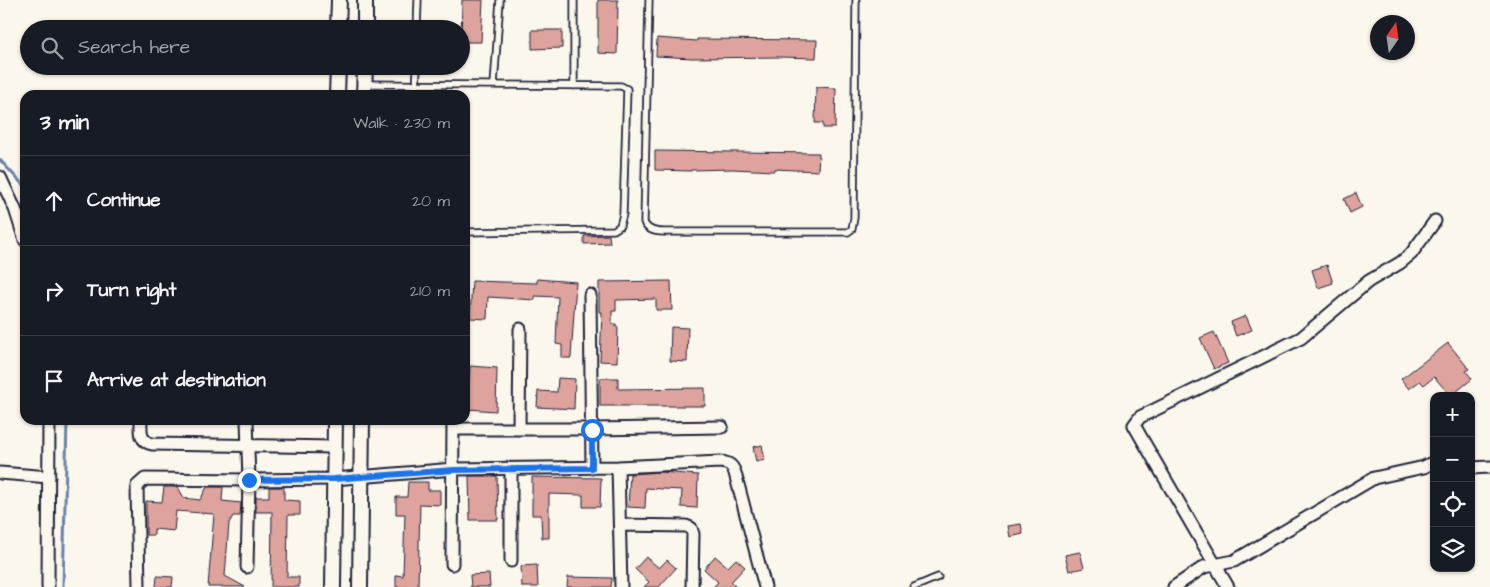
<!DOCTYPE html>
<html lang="en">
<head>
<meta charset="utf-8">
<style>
	:root { --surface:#171b24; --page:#242831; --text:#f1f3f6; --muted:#9ea1a6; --line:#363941 }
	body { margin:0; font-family:"Architects Daughter",sans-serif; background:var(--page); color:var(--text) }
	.controls { position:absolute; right:15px; bottom:15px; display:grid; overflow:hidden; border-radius:10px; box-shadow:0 1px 4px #0004 }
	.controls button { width:45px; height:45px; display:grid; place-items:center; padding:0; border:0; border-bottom:1px solid var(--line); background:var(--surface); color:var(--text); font:25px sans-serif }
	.compass { position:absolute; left:1370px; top:15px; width:45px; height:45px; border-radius:50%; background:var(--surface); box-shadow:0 1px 4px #0004; rotate:13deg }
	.stop { position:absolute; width:15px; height:15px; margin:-11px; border:4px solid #1a73e8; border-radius:50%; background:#fff }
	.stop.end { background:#1a73e8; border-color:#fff; box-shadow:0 1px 5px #0008 }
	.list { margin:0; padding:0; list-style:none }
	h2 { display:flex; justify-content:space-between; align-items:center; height:65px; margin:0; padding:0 20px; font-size:21px }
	h2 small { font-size:16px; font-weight:400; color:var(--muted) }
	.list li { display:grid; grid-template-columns:32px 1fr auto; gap:15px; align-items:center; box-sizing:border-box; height:90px; padding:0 20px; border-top:1px solid var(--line) }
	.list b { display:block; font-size:19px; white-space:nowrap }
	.list em { font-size:16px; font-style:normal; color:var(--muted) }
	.icon { flex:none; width:28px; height:28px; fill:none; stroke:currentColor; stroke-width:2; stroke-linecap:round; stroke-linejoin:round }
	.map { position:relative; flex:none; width:1490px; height:587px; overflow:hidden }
	.search { position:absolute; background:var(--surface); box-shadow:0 1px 4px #0004; left:20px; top:20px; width:450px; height:55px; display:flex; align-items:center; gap:12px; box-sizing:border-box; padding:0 18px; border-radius:28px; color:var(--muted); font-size:19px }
	.panel { position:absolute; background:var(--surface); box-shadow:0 1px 4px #0004; left:20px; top:90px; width:450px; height:335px; border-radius:15px }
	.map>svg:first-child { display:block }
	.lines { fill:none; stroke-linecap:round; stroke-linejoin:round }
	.stream { stroke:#6783a8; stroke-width:3 }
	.building { fill:#dda39c; stroke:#22223b }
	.service-casing { stroke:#22223b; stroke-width:9 }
	.minor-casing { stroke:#22223b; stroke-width:15 }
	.tertiary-casing { stroke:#22223b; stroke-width:18 }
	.service { stroke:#fbf7ec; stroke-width:5.5 }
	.minor { stroke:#fbf7ec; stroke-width:11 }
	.tertiary { stroke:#fbf7ec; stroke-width:14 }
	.route { stroke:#1a73e8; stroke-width:6 }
</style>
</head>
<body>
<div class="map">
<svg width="1490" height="587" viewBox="0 0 1490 587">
	<rect width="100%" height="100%" fill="#fbf7ec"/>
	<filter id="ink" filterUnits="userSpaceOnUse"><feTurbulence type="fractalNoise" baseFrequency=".02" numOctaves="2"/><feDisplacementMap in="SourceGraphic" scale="10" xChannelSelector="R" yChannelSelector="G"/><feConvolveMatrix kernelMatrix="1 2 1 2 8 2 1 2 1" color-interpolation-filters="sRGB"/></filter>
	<g filter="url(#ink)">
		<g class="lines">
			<!-- stream -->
			<path class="stream" d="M0 160 25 187
				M63 587 67 420"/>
		</g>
		<!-- building -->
		<path class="building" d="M462 0H483L481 42H461Z
			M598 0H618L617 54 598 53Z
			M532 30H562V48L532 49Z
			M657 38 697 41V39L817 40 816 58 780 57 692 58 656 56Z
			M816 87 836 88 835 128H823V123H815Z
			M655 151 819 153 818 171 774 169V171L733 169 691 170V171L655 170Z
			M1356 193 1362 207 1350 213 1344 199Z
			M609 235 610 243 584 244V236Z
			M1327 265 1333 283 1318 288 1312 270Z
			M537 279 576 282 571 358H562V345L556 344 558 297 535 296V300L488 297 487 319 470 318 472 281 537 283Z
			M671 281 672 310H656V299L616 300V311H612V324H616V327H618L617 362 600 361 602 312H599V282Z
			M1246 316 1252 330 1236 336 1231 322Z
			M671 327 688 328 687 362 670 361Z
			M1214 332 1228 363 1214 369 1200 338Z
			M1448 343 1469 369 1466 371 1472 379 1451 396 1434 377 1424 385 1420 381 1409 389 1401 379Z
			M470 366 497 368 496 411 467 409Z
			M558 378 575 379 574 409 537 407 538 391 557 392Z
			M600 378H618V389L705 388V406H600Z
			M762 445 765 460 756 462 753 447Z
			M661 472 698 475 697 508 681 507 682 490 646 488 645 508 628 507 630 474Z
			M469 476H497L498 520H470Z
			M532 477 601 478 600 507H583V495L549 494V538H542L541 515H532Z
			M408 482H428V490H440V505L420 504 418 587H396V575L403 576 405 514H396V497H407Z
			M164 487H178L184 498 200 500 207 487H223L222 501 241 503 240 516H233L229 523 225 576 245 587H208L214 514 176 511 174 531 154 529V535H146V501L162 502Z
			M269 487H284V500L300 501V515H288L287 577H299V587H271L272 512H256V497H269Z
			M1021 524 1023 534 1010 537 1008 526Z
			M1080 552 1084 568 1069 571 1065 555Z
			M715 556 728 567 736 559 745 567 731 582 736 587H713L718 582 704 569Z
			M646 557 659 568 667 560 676 568 659 587H644L649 582 635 569Z
			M537 565 538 587H522L521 566Z
			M489 574 490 587H471L470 575Z
			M157 576 173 577 172 587H156Z
			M568 577 612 578 611 587H567Z"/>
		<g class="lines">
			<defs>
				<path id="service" d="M574 0V86
					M649 0 644 222C647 231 656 232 664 232H848L852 229 854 218 856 0
					M417 29 418 0
					M366 84 621 86 627 89 623 214 620 226 614 230 465 232
					M494 85 500 0
					M416 95 417 66
					M914 587 938 577"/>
				<path id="minor" d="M0 177 15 209 25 240
					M590 295 592 468
					M141 420C141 431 139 441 152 444L334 447
					M247 420 249 480 334 479 454 469 618 467 720 462C728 463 732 464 735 473L765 587
					M453 429H592L722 427
					M519 429 520 329
					M618 467 621 587
					M1471 468 1490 467
					M0 473 49 477
					M620 525 686 526 691 528 693 534 692 587
					M511 561V469
					M452 564 453 420
					M48 587 49 420
					M139 587 137 486 145 479 249 480 247 567
					M1174 587 1204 567 1234 561 1374 478 1424 467 1434 462
					M1228 587 1142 439 1134 425 1140 417 1301 338 1369 281 1400 263 1411 254 1435 221"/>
				<path id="tertiary" d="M338 29 339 0
					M365 29V0
					M337 95 338 66
					M364 95 365 66
					M333 587 335 420
					M360 587 362 420"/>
			</defs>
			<!-- service casing -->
			<use href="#service" class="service-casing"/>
			<!-- minor casing -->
			<use href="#minor" class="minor-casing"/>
			<!-- tertiary casing -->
			<use href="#tertiary" class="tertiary-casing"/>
			<!-- service -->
			<use href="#service" class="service"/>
			<!-- minor -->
			<use href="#minor" class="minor"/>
			<!-- tertiary -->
			<use href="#tertiary" class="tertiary"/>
		</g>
	</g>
	<g class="lines" filter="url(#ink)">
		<!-- route -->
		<path class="route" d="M249 480 334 479 454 470 592 468V430"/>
	</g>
</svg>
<div class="controls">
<button>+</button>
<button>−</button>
<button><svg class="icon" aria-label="locate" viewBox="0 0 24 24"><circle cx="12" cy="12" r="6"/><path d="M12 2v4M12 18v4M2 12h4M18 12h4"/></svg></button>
<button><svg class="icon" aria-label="layers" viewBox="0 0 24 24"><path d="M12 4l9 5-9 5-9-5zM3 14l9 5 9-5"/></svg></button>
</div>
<svg class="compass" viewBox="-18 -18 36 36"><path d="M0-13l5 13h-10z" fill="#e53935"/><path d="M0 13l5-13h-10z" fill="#9ea1a6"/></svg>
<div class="stop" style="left:592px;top:430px"></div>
<div class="stop end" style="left:249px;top:480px"></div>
<div class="search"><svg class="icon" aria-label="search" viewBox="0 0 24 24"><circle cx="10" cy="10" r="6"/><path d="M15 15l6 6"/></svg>Search here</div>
<section class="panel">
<h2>3 min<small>Walk · 230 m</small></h2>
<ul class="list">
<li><svg class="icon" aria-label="ahead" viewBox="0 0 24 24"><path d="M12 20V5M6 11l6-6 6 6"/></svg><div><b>Continue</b></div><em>20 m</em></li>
<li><svg class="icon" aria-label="right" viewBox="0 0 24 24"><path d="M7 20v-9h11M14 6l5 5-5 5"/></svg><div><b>Turn right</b></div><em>210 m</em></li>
<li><svg class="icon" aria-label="arrive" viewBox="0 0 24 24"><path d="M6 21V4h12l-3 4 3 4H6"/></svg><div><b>Arrive at destination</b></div></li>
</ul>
</section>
</div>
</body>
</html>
